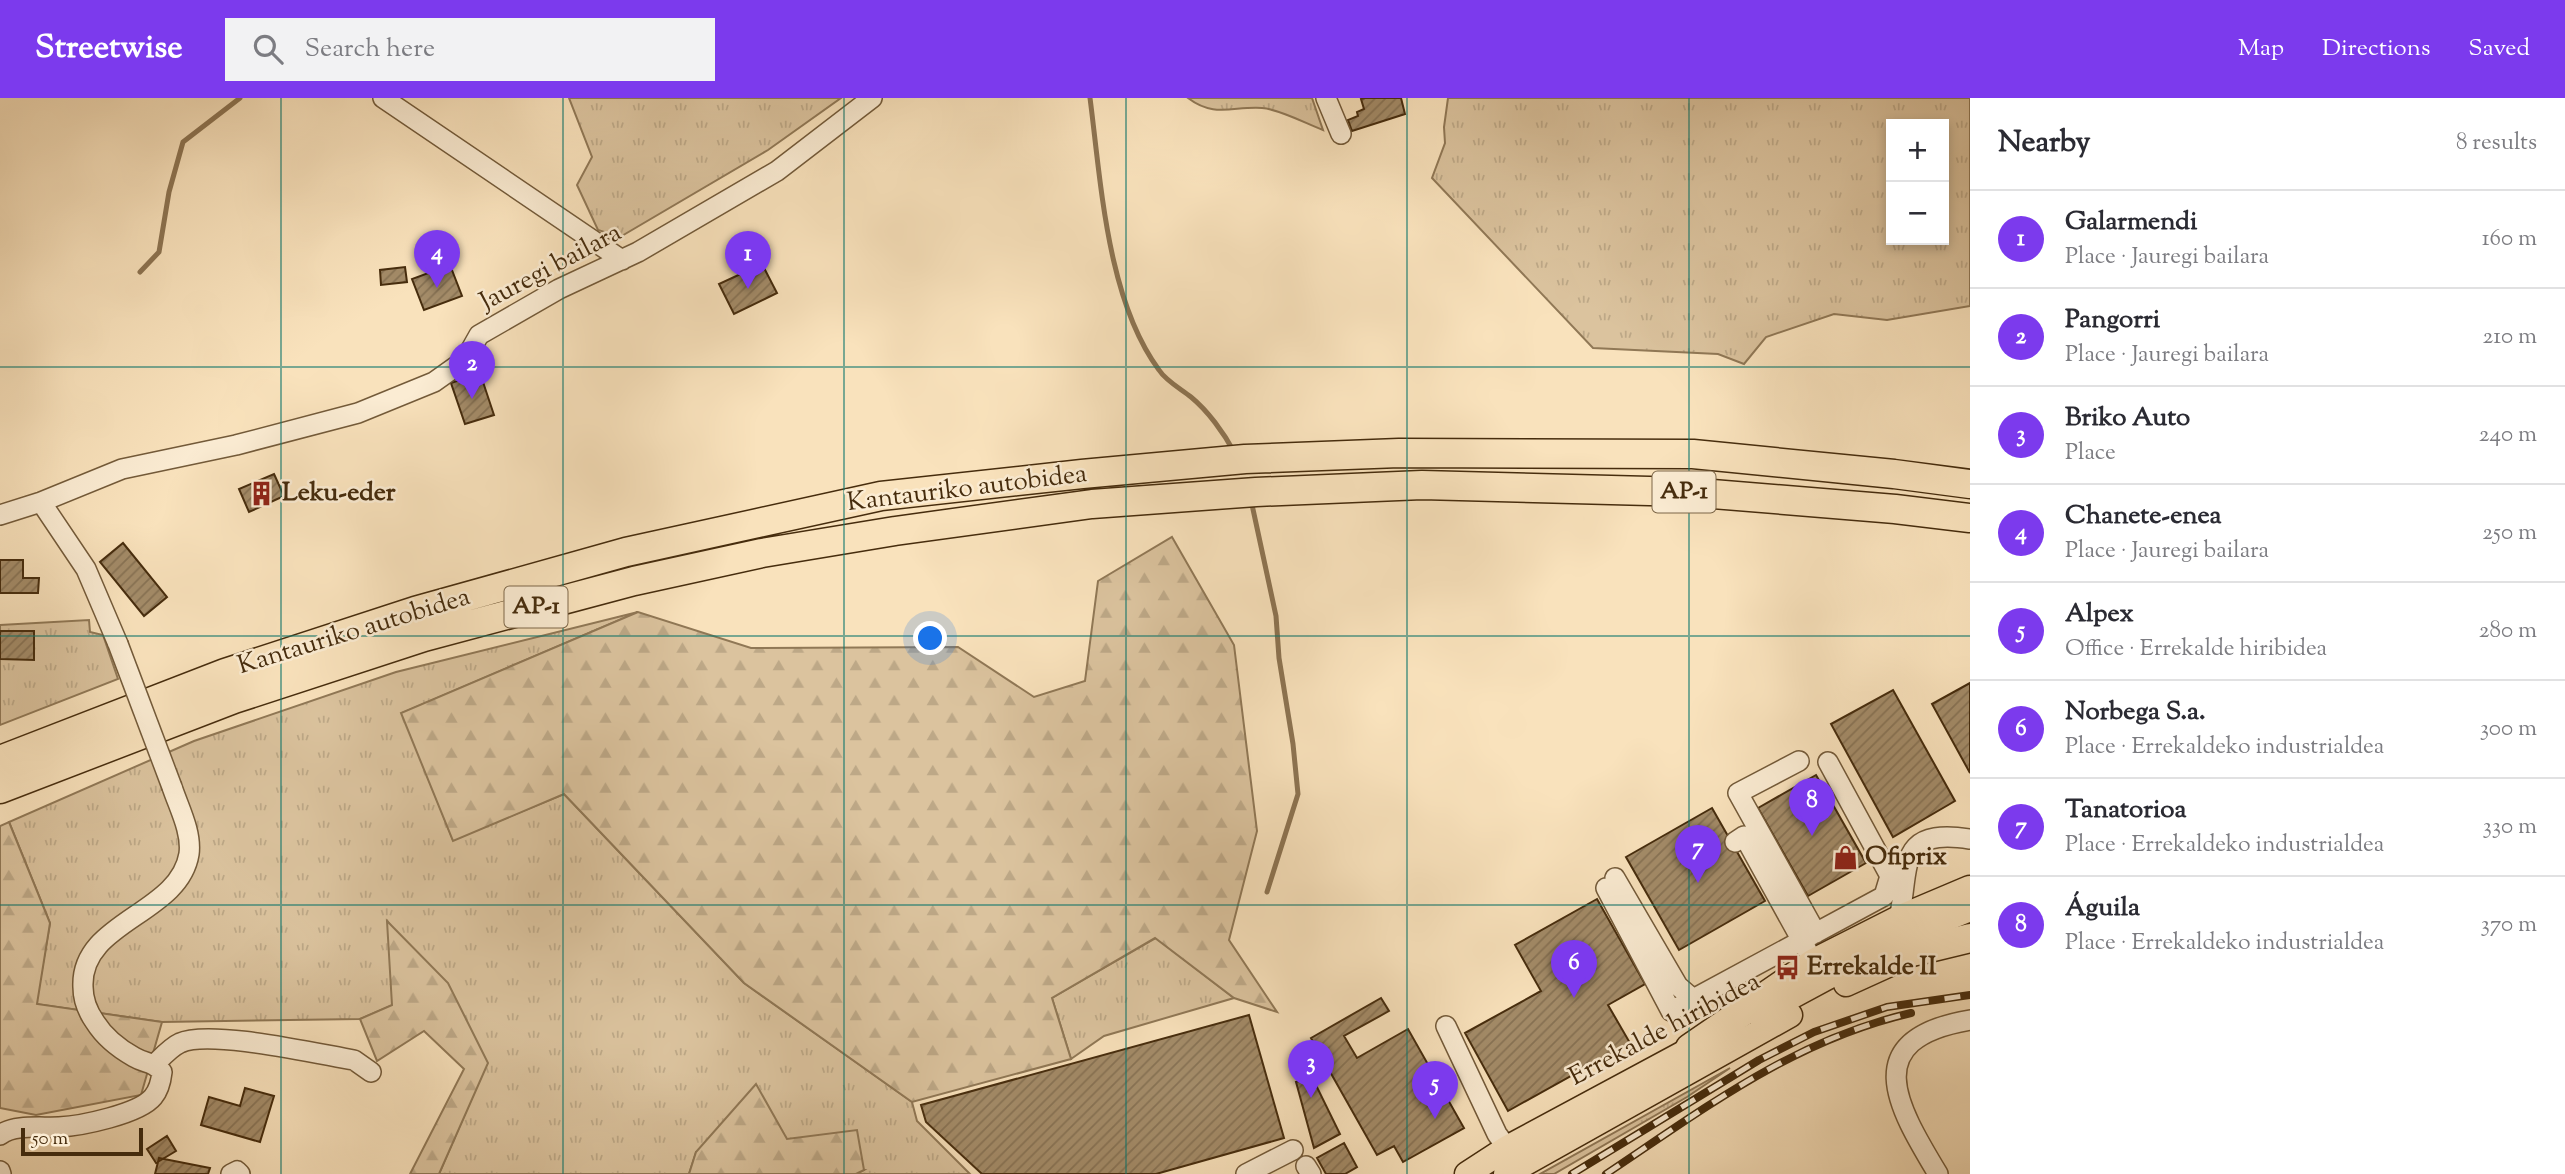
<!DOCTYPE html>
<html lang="en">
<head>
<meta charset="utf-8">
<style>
	:root { --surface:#fff; --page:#f2f2f3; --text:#2b2b33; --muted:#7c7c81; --line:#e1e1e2; --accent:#7c3aed }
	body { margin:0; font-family:"Sorts Mill Goudy",serif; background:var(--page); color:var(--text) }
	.controls { position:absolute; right:21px; top:21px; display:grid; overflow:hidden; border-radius:0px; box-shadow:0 4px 10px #0003 }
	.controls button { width:63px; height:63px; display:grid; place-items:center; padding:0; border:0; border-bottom:2px solid var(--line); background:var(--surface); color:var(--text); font:35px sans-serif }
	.scale { position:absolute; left:21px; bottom:18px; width:122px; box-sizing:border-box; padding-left:7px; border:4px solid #462c0d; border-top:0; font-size:19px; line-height:24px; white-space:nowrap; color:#462c0d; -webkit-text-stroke:5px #fbecd3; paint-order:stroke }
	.you { position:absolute; left:931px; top:541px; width:24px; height:24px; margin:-18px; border:5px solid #fff; border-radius:50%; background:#1a73e8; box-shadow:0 0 0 10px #1a73e833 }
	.badge { display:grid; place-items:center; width:46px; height:46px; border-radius:50%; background:var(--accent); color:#fff; font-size:23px; font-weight:700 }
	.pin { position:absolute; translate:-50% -58px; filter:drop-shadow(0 2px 4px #0008) }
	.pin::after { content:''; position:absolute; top:37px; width:24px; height:21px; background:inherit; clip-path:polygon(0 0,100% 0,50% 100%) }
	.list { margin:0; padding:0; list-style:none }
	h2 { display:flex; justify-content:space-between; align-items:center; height:91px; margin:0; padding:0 28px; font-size:30px }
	h2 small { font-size:23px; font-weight:400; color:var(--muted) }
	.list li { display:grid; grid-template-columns:46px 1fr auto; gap:21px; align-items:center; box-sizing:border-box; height:98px; padding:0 28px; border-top:2px solid var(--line) }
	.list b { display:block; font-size:26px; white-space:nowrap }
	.list p { margin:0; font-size:23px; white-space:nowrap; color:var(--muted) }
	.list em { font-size:23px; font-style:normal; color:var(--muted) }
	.icon { flex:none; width:38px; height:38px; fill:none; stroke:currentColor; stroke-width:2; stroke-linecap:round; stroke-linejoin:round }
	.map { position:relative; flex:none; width:1970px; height:1076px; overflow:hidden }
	header { display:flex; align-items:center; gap:42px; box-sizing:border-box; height:98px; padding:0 35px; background:var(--accent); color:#fff }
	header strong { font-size:33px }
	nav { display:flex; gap:38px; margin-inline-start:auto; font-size:24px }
	.search { width:490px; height:63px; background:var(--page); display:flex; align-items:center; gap:18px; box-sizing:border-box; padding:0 24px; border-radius:0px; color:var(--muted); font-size:26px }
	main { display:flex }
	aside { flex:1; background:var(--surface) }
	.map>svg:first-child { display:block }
	.grass { fill:url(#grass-tufts); stroke:#907856; stroke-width:2; fill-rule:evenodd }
	.forest { fill:url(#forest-firs); stroke:#907856; stroke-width:2 }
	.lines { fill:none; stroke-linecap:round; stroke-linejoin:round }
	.stream { stroke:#8d7452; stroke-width:5 }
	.building { fill:url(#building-hatch); stroke:#462c0d; stroke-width:2 }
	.minor-casing { stroke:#735a39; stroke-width:22 }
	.major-casing { stroke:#462c0d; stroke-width:27 }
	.highway-casing { stroke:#462c0d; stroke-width:31 }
	.minor { stroke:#fbecd3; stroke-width:19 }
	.major { stroke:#f9e2bc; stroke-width:24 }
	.highway { stroke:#f9e2bc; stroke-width:28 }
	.rail-casing { stroke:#462c0d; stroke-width:8 }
	.rail { stroke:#fbecd3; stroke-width:5; stroke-dasharray:16; stroke-linecap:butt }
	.minor-bridge-casing { stroke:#735a39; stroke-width:22; stroke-linecap:butt }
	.minor-bridge { stroke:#fbecd3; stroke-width:19 }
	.grid { fill:none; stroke:#0f766e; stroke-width:2; stroke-opacity:0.55 }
	.labels { text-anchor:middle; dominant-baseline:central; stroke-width:5; stroke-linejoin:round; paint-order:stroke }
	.shield { fill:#fbecd3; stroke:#7c6648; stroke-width:2 }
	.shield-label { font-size:24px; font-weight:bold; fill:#462c0d }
	.street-label { font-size:26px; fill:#462c0d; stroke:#fbecd3 }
	.poi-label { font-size:26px; font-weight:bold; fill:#462c0d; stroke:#fbecd3; text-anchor:start }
</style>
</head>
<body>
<header>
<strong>Streetwise</strong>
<div class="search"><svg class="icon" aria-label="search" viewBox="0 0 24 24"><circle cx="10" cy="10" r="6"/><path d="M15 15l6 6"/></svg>Search here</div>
<nav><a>Map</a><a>Directions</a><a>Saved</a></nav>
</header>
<main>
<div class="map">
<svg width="1970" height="1076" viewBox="0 0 1970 1076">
	<defs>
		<pattern id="grass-tufts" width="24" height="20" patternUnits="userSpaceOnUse" patternTransform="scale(1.75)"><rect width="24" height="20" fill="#dbc39e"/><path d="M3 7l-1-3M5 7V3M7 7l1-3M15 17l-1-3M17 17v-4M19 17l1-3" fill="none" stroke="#bda887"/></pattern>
		<pattern id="forest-firs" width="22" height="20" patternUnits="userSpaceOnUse" patternTransform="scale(1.75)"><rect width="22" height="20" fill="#dbc39e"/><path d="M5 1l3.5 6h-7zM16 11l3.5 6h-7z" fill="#bda887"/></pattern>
		<pattern id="building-hatch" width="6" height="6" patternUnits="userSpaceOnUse" patternTransform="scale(1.75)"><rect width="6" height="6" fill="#a38b68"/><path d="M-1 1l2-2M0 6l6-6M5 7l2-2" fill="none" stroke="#877254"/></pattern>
	</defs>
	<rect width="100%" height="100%" fill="#f9e2bc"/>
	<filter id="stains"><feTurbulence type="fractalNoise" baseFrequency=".00286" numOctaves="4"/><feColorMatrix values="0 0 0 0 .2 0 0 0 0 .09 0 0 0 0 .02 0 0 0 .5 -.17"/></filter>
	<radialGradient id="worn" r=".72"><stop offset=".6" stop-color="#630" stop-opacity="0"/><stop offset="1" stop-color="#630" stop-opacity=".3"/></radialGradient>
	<!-- grass -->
	<path class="grass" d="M569 0H841L768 52 620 139 598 132 577 87 592 59Z
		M1188 0H1312L1323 32C1307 26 1279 11 1262 10 1233 8 1214 20 1188 0Z
		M1448 0H1970V208L1887 222 1834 216 1766 239 1744 266 1718 256 1593 250 1432 80 1445 45 1444 29ZM1891 26H1944V142H1891Z
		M638 514 402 615 453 742 564 696 744 885 912 1004 917 1023 970 1076H856L864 1072 696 1054 689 1076H439L487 965 388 824 393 907 360 921 162 924 36 906 50 825 9 724 194 643 396 574Z
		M89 522 90 534 103 537 118 581 0 627V527Z
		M1156 840 1234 900 1104 938 1071 961 1052 900Z
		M1730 970 1687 999 1554 1076H1540Z"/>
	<!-- forest -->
	<path class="forest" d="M1172 439 1234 547 1257 733 1229 842 1277 914 1234 900 1155 840 1052 900 1071 961 912 1004 744 885 564 696 453 743 401 615 638 514 751 550 958 549 1034 599 1085 583 1098 483Z
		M9 724 50 825 37 906 162 924 141 997 36 1017 0 1010V728Z
		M387 823 448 885 488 965 439 1076H410L464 971 424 933 377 963 360 921 392 907Z
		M756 986 787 1041 857 1032 864 1072 856 1076H689L696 1054Z"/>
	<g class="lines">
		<!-- stream -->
		<path class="stream" d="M1090 0C1101 84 1107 202 1159 272 1166 283 1181 291 1191 299 1208 313 1224 335 1234 354
			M140 174 159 154 169 94 183 44 240 0
			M1251 402 1276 518 1279 560 1293 646 1298 696 1267 794"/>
	</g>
	<!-- building -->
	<path class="building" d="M1365 0H1401L1405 16 1352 33 1348 22 1358 18 1357 14 1364 11 1361 1Z
		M762 166 777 195 734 216 719 186Z
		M450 167 462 198 424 212 412 181Z
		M405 169 407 184 381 187 380 172Z
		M480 275 494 317 465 326 451 285Z
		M274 376 284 398 249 414 239 391Z
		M123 445 167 499 144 518 100 464Z
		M0 462H23V480H39L38 495H0Z
		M0 533H34V562L0 561Z
		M1970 585V675L1932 606Z
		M1893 592 1955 703 1893 739 1831 626Z
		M1816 677 1866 765 1808 798 1758 710Z
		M1712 710 1765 803 1679 852 1626 759Z
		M1597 801 1645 886 1608 907 1630 945 1508 1013 1465 935 1541 893 1515 847Z
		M1381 900 1389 913 1344 938 1357 960 1408 931 1464 1030 1403 1064 1394 1048 1377 1057 1311 940Z
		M1249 917 1284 1040 1156 1076H982L926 1024 921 1007Z
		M1312 979 1340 1036 1314 1050 1296 984Z
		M245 990 274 998 260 1044 201 1027 209 999 240 1008Z
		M167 1038 176 1053 156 1065 147 1051Z
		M1344 1045 1357 1069 1345 1076H1326L1317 1060Z
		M159 1060 210 1070 208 1076H155Z"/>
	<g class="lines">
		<defs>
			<path id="minor" d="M383 0 622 162
				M1326 0 1341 36
				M41 404 86 471 118 546
				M0 417 41 404 122 371 236 347 358 315 434 284 465 262 479 237 559 191 638 154 777 73 872 0
				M1799 663 1738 695 1816 835
				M1828 664 1890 778
				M1735 744 1744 738 1807 852
				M1615 780 1678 888 1693 901
				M1606 790 1671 913 1884 798 1890 778 1906 765
				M1906 821 1899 822C1910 767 1896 730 1970 741
				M1446 928 1497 1036 1507 1050
				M155 966C162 959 171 949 180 945 209 931 318 956 354 962L371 974
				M0 1037C14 1026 42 1030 59 1029 81 1028 139 1016 153 999 159 992 161 983 162 974 152 963 146 966 134 959 118 950 105 940 95 924 88 914 83 901 83 889 80 823 179 817 189 756 192 734 179 710 172 689
				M1306 1068 1311 1076
				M0 1073 1 1076
				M231 1076 237 1073 240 1076
				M1246 1076 1293 1052
				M1938 1076C1897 1008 1857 941 1970 922"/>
			<path id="major" d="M1846 886 1934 846
				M1759 916 1902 839 1970 811
				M1467 1076 1507 1050 1708 942
				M1506 1076 1790 917"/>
			<path id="highway" d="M0 662 225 575 415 513 626 454 881 398 1082 376 1245 361 1399 355 1693 356 1894 376 1970 386
				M0 691 234 601 424 539 634 483 762 455 895 433 1092 406 1256 394 1422 387 1688 394 1895 411 1970 420
				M1917 853 1970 840
				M1690 950 1814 865 1899 822 1970 792"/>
		</defs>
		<!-- minor casing -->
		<use href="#minor" class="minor-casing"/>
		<!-- major casing -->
		<use href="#major" class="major-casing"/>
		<!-- highway casing -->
		<use href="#highway" class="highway-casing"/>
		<!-- minor -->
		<use href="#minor" class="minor"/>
		<!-- major -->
		<use href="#major" class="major"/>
		<!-- highway -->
		<use href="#highway" class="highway"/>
		<defs>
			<path id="rail" d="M1572 1076 1759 962 1814 934 1887 909 1970 897
				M1606 1076C1705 1010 1794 942 1911 915"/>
		</defs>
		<!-- rail casing -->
		<use href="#rail" class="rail-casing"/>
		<!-- rail -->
		<use href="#rail" class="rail"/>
		<defs>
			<path id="minor-bridge" d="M118 546 172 689"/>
		</defs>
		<!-- minor-bridge casing -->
		<use href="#minor-bridge" class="minor-bridge-casing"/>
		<!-- minor-bridge -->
		<use href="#minor-bridge" class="minor-bridge"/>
	</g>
	<!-- grid -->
	<path class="grid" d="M281 0V1076M563 0V1076M844 0V1076M1126 0V1076M1407 0V1076M1689 0V1076M0 269H1970M0 538H1970M0 807H1970"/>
	<!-- icons -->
	<defs>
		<symbol id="building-bare" viewBox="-9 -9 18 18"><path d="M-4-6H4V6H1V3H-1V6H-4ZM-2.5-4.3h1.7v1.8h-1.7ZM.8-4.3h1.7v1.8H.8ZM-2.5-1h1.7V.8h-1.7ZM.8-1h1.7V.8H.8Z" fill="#8f2418" stroke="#fbecd3" stroke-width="2.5" paint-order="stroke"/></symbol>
		<symbol id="shop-bare" viewBox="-9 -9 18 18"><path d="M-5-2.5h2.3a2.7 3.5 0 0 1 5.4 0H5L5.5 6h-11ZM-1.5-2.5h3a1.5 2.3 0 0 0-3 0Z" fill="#8f2418" stroke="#fbecd3" stroke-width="2.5" paint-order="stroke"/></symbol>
		<symbol id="bus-bare" viewBox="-9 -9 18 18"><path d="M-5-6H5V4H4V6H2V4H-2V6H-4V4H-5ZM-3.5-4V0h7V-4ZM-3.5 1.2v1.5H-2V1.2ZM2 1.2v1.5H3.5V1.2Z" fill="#8f2418" stroke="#fbecd3" stroke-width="2.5" paint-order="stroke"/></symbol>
	</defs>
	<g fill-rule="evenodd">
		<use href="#building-bare" x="244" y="378" width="35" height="35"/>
		<use href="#shop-bare" x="1828" y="742" width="35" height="35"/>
		<use href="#bus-bare" x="1770" y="852" width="35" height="35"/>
	</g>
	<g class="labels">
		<!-- shield labels -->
		<g class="shield">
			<rect x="1652.5" y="373.5" width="63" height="41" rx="5"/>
			<rect x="504.5" y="488.5" width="63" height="41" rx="5"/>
		</g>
		<g class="shield-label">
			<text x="1684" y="394">AP-1</text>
			<text x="536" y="509">AP-1</text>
		</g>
		<!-- street labels -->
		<g class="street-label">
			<text transform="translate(551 170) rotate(-28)">Jauregi bailara</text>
			<text transform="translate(967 391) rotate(-7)">Kantauriko autobidea</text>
			<text transform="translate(354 534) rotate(-17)">Kantauriko autobidea</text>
			<text transform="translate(1665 932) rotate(-28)">Errekalde hiribidea</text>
		</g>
		<!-- poi labels -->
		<g class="poi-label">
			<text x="282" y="395">Leku-eder</text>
			<text x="1865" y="759">Ofiprix</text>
			<text x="1807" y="869">Errekalde II</text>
		</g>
	</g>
	<rect width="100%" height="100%" filter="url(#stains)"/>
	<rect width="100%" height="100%" fill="url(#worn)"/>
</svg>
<div class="controls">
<button>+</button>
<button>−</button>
</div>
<div class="scale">50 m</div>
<div class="you"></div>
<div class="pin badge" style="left:748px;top:191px">1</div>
<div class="pin badge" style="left:472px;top:301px">2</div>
<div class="pin badge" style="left:1311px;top:1000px">3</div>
<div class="pin badge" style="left:437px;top:190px">4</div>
<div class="pin badge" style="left:1435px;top:1021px">5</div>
<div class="pin badge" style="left:1574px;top:900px">6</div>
<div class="pin badge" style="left:1698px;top:785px">7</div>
<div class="pin badge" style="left:1812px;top:738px">8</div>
</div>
<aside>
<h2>Nearby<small>8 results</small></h2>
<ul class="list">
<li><span class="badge">1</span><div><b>Galarmendi</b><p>Place · Jauregi bailara</p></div><em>160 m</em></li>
<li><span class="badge">2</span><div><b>Pangorri</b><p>Place · Jauregi bailara</p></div><em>210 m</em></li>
<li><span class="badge">3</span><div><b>Briko Auto</b><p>Place</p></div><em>240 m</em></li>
<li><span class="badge">4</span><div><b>Chanete-enea</b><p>Place · Jauregi bailara</p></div><em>250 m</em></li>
<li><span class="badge">5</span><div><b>Alpex</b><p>Office · Errekalde hiribidea</p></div><em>280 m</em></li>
<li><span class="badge">6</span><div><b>Norbega S.a.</b><p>Place · Errekaldeko industrialdea</p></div><em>300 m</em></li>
<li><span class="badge">7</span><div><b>Tanatorioa</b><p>Place · Errekaldeko industrialdea</p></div><em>330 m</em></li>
<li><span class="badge">8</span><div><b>Águila</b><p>Place · Errekaldeko industrialdea</p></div><em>370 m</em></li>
</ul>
</aside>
</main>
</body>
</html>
